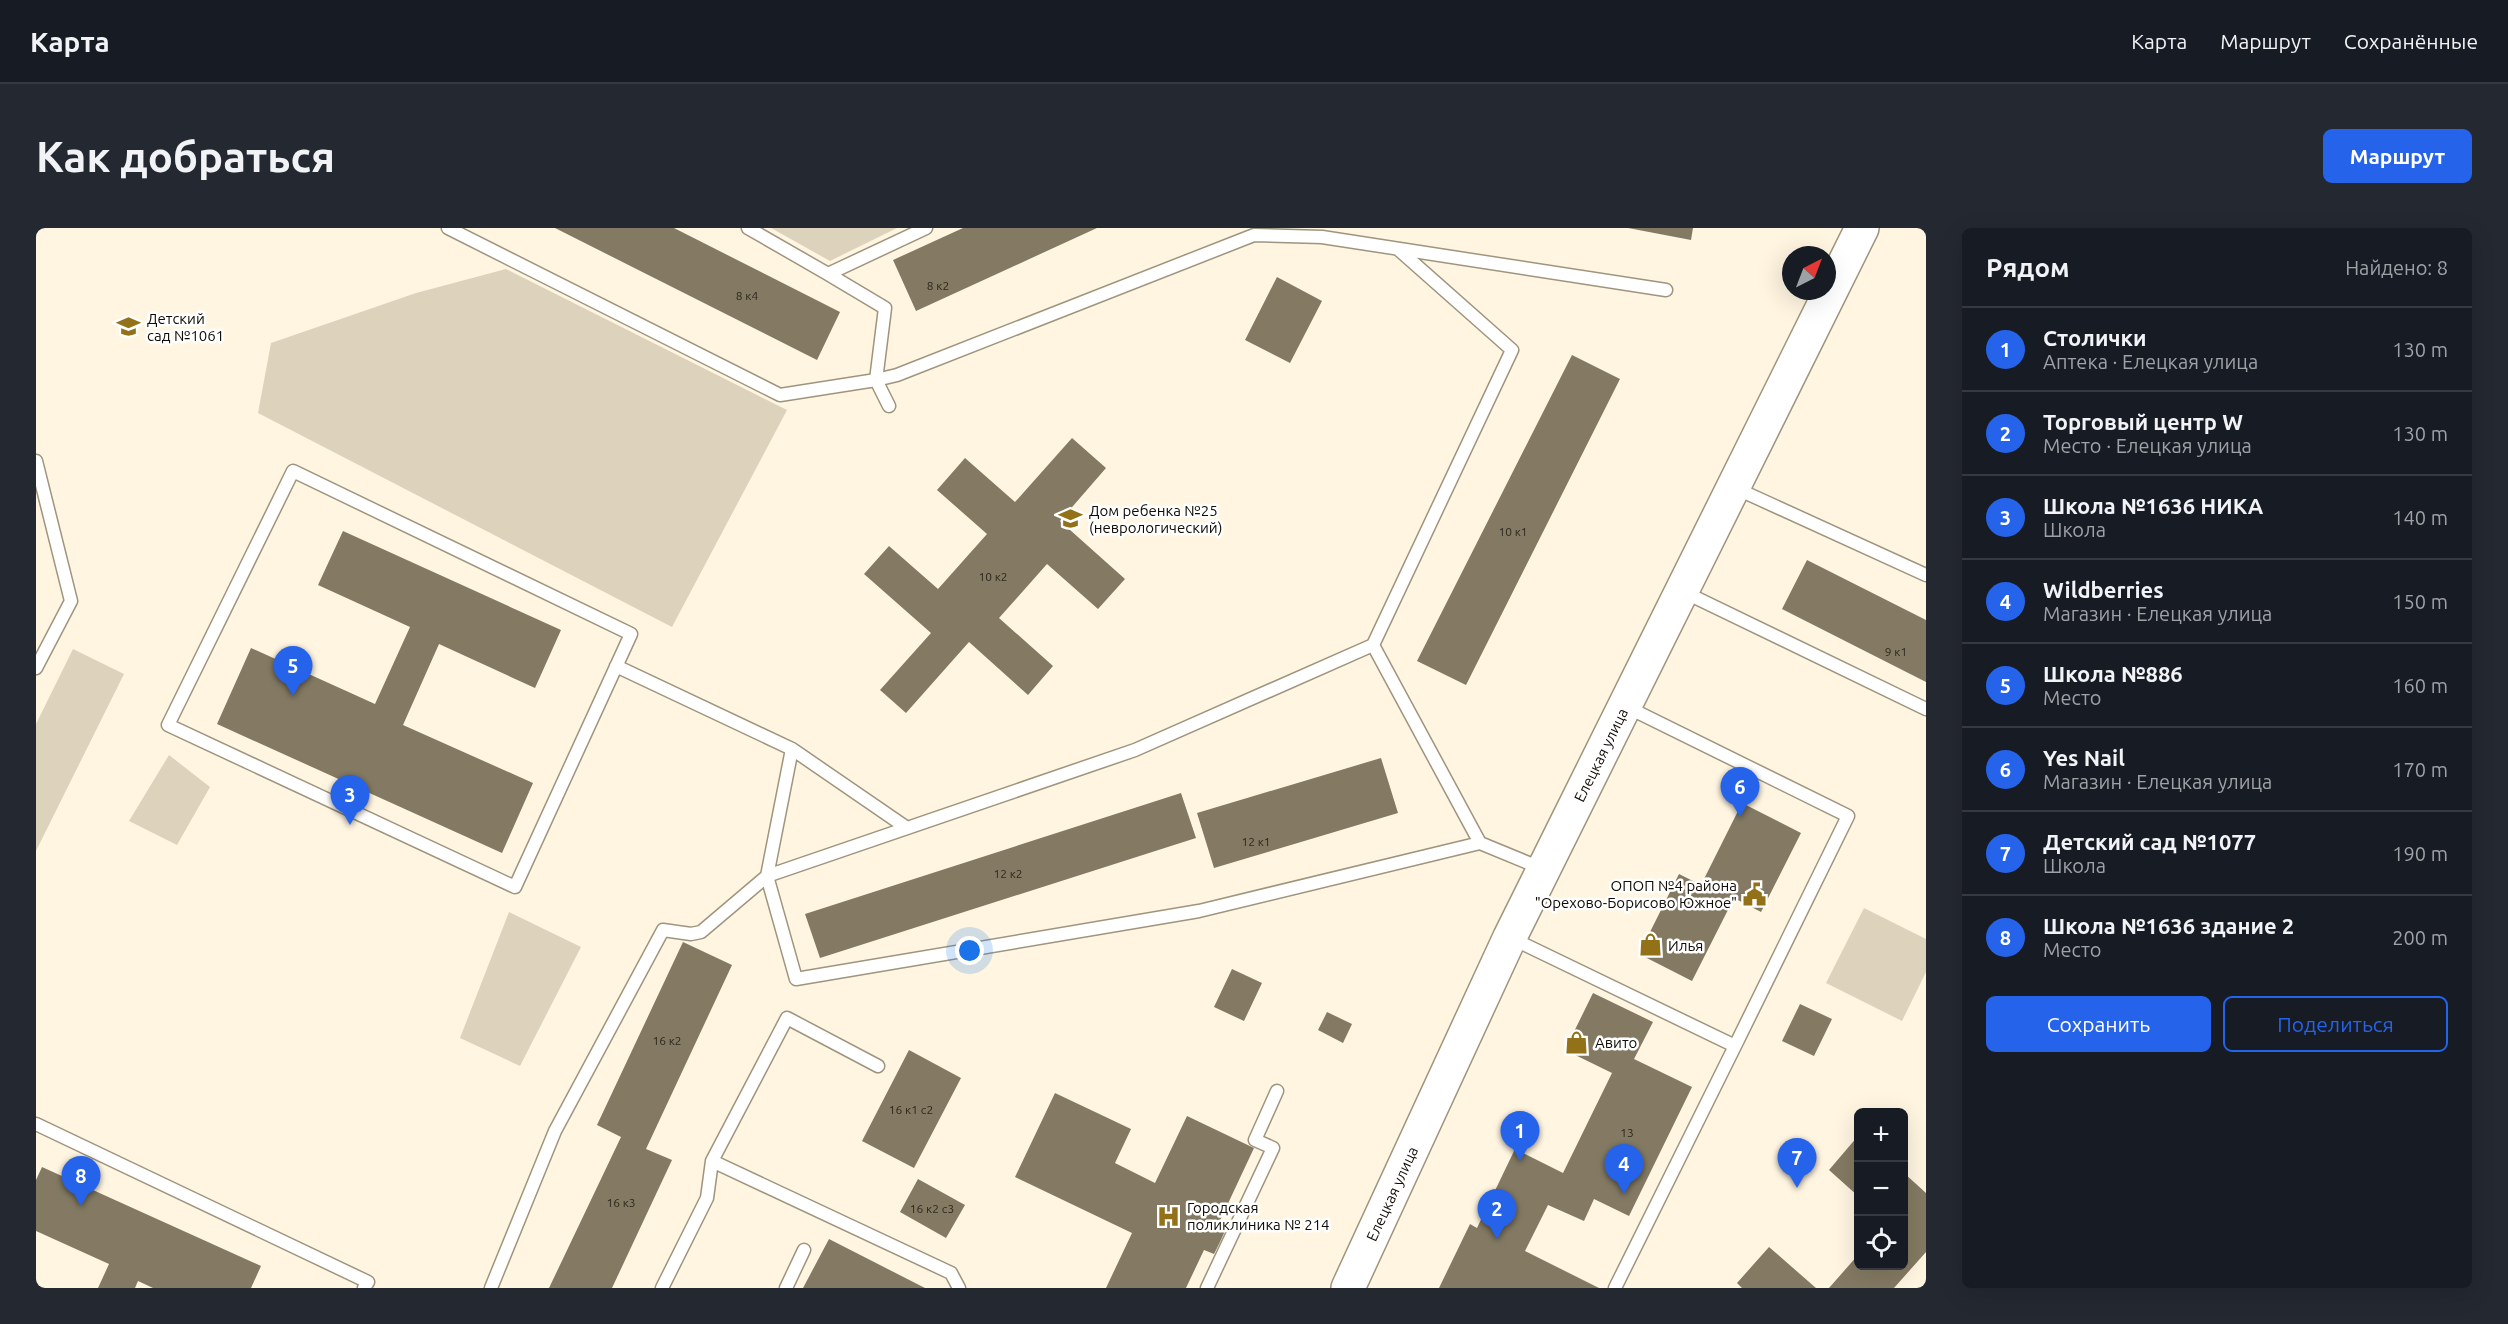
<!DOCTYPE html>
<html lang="ru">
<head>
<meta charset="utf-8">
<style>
	:root { --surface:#171b24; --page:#242831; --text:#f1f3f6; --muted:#9ea1a6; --line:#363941; --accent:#2563eb }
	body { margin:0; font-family:Ubuntu,sans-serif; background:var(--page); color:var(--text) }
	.controls { position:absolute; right:18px; bottom:18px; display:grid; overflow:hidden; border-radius:9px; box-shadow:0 6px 24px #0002 }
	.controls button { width:54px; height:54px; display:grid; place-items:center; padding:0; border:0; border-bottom:2px solid var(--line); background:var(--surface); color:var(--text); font:30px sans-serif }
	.compass { position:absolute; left:1746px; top:18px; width:54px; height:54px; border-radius:50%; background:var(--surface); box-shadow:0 6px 24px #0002; rotate:42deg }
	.you { position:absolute; left:934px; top:723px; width:21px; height:21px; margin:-15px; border:4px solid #fff; border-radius:50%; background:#1a73e8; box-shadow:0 0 0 9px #1a73e833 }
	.badge { display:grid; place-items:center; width:39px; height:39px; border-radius:50%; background:var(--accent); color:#fff; font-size:20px; font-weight:700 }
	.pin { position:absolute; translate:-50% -50px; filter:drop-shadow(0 2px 3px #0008) }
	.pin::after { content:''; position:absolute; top:32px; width:21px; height:18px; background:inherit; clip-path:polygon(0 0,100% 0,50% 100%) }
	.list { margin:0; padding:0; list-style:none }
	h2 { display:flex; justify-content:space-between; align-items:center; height:78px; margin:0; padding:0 24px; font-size:26px }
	h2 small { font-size:20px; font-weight:400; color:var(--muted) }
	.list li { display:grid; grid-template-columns:39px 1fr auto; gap:18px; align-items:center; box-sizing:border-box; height:84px; padding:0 24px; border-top:2px solid var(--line) }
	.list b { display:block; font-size:22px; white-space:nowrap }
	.list p { margin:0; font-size:20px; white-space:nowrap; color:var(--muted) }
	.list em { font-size:20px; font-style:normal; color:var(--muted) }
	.actions { display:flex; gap:12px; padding:18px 24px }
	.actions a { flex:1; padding:14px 0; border:2px solid var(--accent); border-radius:9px; text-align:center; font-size:21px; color:var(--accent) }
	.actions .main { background:var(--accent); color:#fff }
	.icon { flex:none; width:33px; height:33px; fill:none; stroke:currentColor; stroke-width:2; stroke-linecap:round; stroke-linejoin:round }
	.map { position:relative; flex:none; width:1890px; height:1060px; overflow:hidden; border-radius:9px }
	header { display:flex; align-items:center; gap:36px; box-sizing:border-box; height:84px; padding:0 30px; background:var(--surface); border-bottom:2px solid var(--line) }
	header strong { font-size:28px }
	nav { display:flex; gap:33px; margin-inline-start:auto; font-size:21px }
	.intro { display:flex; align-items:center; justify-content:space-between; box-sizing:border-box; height:144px; padding:0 36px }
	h1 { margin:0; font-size:42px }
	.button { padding:15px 27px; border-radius:9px; background:var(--accent); color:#fff; font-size:21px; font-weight:700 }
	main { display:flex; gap:36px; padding:0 36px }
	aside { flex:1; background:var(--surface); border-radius:9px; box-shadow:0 6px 24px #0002 }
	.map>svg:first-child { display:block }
	.green { fill:#ddd3bd }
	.building { fill:#847a63 }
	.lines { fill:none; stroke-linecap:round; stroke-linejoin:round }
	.lane-casing { stroke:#9f947d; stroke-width:15 }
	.secondary-casing { stroke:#9f947d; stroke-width:36 }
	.lane { stroke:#fff; stroke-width:12 }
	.secondary { stroke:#fff; stroke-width:33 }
	.labels { text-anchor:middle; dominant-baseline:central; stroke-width:5; stroke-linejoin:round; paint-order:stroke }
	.number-label { font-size:12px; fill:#2d281c }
	.poi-label { font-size:15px; fill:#100c05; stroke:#fff; text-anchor:start }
	.street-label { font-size:15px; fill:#100c05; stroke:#fff }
</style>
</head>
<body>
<header>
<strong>Карта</strong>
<nav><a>Карта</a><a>Маршрут</a><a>Сохранённые</a></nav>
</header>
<div class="intro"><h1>Как добраться</h1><a class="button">Маршрут</a></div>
<main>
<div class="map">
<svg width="1890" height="1060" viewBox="0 0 1890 1060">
	<rect width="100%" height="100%" fill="#fff5e1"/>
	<!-- green -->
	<path class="green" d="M735 0H861L794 33Z
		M470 41 751 182 636 399 222 185 235 115 380 65Z
		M37 421 88 446 0 623V496Z
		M133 527 174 559 141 617 93 593Z
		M1828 680 1890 711V744L1866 793 1790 755Z
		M473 684 545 719 484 838 424 810Z"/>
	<!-- building -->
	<path class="building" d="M519 0H638L804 84 781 132Z
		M927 0H1061L880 83 857 32Z
		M1592 0H1657L1655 12Z
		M1241 49 1286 73 1254 135 1209 112Z
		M1536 127 1584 151 1430 457 1381 433Z
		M1036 210 1070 240 1024 293 1089 351 1062 381 1011 336 963 390 1017 438 992 467 933 414 870 485 844 462 895 405 828 346 853 318 902 361 951 306 901 262 929 230 979 274Z
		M307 303 525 402 499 460 403 416 367 497 497 555 466 625 181 496 215 420 339 476 374 399 282 357Z
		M1771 332 1890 392V454L1746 381Z
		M1345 530 1362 585 1178 640 1161 585Z
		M1145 565 1160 610 784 730 769 686Z
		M1706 575 1765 605 1725 684 1698 670 1656 753 1603 726 1643 646 1665 657Z
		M647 714 696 737 610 921 636 932 576 1060H513L585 909 561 897Z
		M1196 741 1226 755 1208 793 1178 779Z
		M1557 765 1617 794 1598 831 1656 859 1593 988 1558 971 1548 993 1512 977 1489 1023 1563 1060H1403L1434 996 1441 1000 1479 921 1527 945 1576 845 1529 822Z
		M1764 776 1796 791 1778 828 1746 813Z
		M1291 784 1316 796 1307 815 1282 802Z
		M873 822 925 850 878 940 826 913Z
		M1019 865 1095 901 1079 935 1119 955 1151 888 1218 920 1181 999 1189 1003 1184 1014 1178 1026 1168 1022 1150 1060H1070L1096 1005 979 949Z
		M1822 908V968L1793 942Z
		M6 939 225 1038 215 1060H117L102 1053 99 1060H62L73 1036 0 1003V952Z
		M1868 945 1890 965V1024L1858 1060H1793L1822 1027V1038H1868Z
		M882 951 929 977 910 1010 864 984Z
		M793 1011 889 1060H767Z
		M1733 1019 1780 1060H1706L1701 1055Z"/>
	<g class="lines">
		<defs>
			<path id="lane" d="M412 0 744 167 840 152 861 147 1218 7 1286 9 1630 62
				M712 0 792 46 890 0
				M792 46 849 80 840 152 853 178
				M0 233 35 373 0 440
				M257 243 595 406 479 659 132 497Z
				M1697 259 1890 347
				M1648 364 1890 481
				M1337 417 1476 122 1363 22
				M580 438 756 521
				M1444 615 1163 683 760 751 731 648 1099 522 1337 417 1444 615 1507 641
				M1475 710 1699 818 1812 588 1589 478
				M0 896 332 1054 328 1060
				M676 933 915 1045 923 1060
				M455 1060 519 903 627 702 655 706 665 704 731 648 756 521 871 600
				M626 1060 671 970 676 933 751 790 842 838
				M750 1060 768 1022
				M1171 1060 1237 920 1219 912 1241 863
				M1579 1060 1699 818"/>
			<g id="secondary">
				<path id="s1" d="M1312 1060 1474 709 1826 0"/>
			</g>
		</defs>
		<!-- lane casing -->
		<use href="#lane" class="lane-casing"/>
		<!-- secondary casing -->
		<use href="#secondary" class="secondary-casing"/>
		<!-- lane -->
		<use href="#lane" class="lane"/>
		<!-- secondary -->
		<use href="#secondary" class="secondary"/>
	</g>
	<!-- icons -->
	<defs>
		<symbol id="school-bare" viewBox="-9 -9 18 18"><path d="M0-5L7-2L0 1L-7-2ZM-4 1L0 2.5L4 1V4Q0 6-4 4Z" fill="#927118" stroke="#fff" stroke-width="2.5" paint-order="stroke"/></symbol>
		<symbol id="civic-bare" viewBox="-9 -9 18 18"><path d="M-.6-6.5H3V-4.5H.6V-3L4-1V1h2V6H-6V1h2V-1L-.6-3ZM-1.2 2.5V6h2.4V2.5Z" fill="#927118" stroke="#fff" stroke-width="2.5" paint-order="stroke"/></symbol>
		<symbol id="shop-bare" viewBox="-9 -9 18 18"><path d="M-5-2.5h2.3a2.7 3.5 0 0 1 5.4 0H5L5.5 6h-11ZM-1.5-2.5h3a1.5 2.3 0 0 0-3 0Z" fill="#927118" stroke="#fff" stroke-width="2.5" paint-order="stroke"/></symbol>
		<symbol id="hospital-bare" viewBox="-9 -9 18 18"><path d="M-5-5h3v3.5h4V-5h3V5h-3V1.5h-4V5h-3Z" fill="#927118" stroke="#fff" stroke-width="2.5" paint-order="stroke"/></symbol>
	</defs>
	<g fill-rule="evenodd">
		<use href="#school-bare" x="76" y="82" width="33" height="33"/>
		<use href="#school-bare" x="1018" y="274" width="33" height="33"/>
		<use href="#civic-bare" x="1702" y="650" width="33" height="33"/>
		<use href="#shop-bare" x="1598" y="700" width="33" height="33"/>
		<use href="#shop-bare" x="1524" y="798" width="33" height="33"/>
		<use href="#hospital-bare" x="1116" y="972" width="33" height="33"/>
	</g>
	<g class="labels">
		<!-- number labels -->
		<g class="number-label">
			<text x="902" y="57">8 к2</text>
			<text x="711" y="67">8 к4</text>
			<text x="1477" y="303">10 к1</text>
			<text x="957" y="348">10 к2</text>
			<text x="1860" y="423">9 к1</text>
			<text x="1220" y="613">12 к1</text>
			<text x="972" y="645">12 к2</text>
			<text x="631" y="812">16 к2</text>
			<text x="875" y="881">16 к1 с2</text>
			<text x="1591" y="904">13</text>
			<text x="585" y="974">16 к3</text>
			<text x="896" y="980">16 к2 с3</text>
		</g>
		<!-- poi labels -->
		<g class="poi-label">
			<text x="111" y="90">Детский<tspan x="111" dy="17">сад №1061</tspan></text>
			<text x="1053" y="282">Дом ребенка №25<tspan x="1053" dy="17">(неврологический)</tspan></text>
			<text x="1701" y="657" text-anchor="end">ОПОП №4 района<tspan x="1701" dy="17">"Орехово-Борисово Южное"</tspan></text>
			<text x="1632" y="717">Илья</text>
			<text x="1559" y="814">Авито</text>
			<text x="1151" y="979">Городская<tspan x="1151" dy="17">поликлиника № 214</tspan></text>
		</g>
		<!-- street labels -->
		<g class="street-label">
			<text stroke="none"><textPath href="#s1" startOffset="590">Елецкая улица</textPath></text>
			<text stroke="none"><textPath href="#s1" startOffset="104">Елецкая улица</textPath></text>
		</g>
	</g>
</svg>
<div class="controls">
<button>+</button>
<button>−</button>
<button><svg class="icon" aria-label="locate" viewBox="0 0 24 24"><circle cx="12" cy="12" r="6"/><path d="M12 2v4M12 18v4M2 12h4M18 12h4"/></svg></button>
</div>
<svg class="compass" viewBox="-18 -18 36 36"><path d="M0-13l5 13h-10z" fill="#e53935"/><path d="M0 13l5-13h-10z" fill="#9ea1a6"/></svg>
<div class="you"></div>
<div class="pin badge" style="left:1484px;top:933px">1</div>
<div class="pin badge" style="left:1461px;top:1011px">2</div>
<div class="pin badge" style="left:314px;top:597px">3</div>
<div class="pin badge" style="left:1588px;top:966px">4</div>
<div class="pin badge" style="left:257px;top:468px">5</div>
<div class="pin badge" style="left:1704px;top:589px">6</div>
<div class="pin badge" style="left:1761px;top:960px">7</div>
<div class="pin badge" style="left:45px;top:978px">8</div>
</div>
<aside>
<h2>Рядом<small>Найдено: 8</small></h2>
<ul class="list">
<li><span class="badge">1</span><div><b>Столички</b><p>Аптека · Елецкая улица</p></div><em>130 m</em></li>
<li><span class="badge">2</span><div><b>Торговый центр W</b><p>Место · Елецкая улица</p></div><em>130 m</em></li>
<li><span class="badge">3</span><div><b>Школа №1636 НИКА</b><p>Школа</p></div><em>140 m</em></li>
<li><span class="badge">4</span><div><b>Wildberries</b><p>Магазин · Елецкая улица</p></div><em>150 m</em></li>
<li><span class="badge">5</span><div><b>Школа №886</b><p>Место</p></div><em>160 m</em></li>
<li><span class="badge">6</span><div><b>Yes Nail</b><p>Магазин · Елецкая улица</p></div><em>170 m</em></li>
<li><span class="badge">7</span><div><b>Детский сад №1077</b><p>Школа</p></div><em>190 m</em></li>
<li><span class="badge">8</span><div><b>Школа №1636 здание 2</b><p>Место</p></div><em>200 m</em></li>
</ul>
<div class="actions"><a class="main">Сохранить</a><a>Поделиться</a></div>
</aside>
</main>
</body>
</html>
